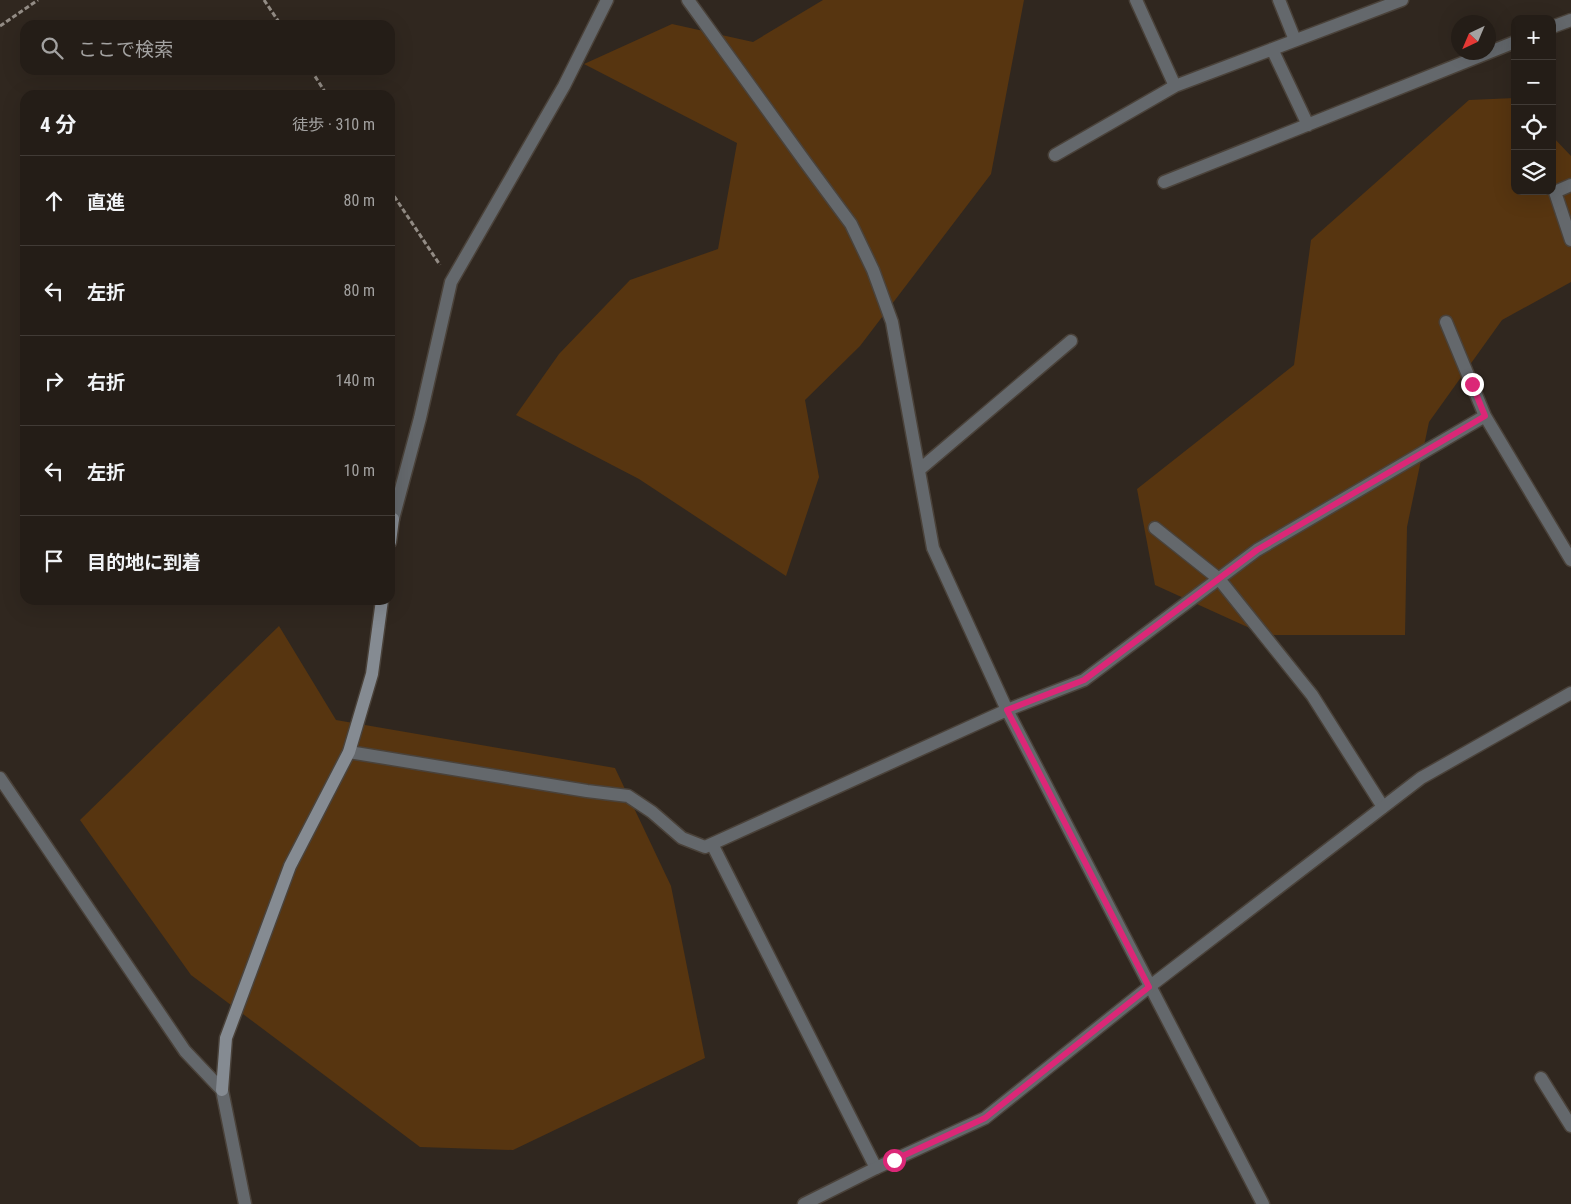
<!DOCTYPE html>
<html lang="ja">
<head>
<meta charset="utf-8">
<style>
	:root { --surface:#241d17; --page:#302a24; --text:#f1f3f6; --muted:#a3a2a1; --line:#413b36 }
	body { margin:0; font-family:"Roboto Condensed","Noto Sans JP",sans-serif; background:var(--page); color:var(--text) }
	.controls { position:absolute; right:15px; top:15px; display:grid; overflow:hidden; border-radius:10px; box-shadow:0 5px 20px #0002 }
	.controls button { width:45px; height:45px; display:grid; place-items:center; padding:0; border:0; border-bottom:1px solid var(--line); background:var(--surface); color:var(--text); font:25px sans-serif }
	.compass { position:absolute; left:1451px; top:15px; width:45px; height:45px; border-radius:50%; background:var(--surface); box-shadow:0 5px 20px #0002; rotate:224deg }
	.stop { position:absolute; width:15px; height:15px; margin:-11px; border:4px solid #db2777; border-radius:50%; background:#fff }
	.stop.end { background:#db2777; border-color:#fff; box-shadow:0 1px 5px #0008 }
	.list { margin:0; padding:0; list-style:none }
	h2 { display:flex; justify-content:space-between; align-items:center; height:65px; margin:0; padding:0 20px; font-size:21px }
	h2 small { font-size:16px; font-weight:400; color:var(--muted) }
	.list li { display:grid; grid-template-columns:32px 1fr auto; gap:15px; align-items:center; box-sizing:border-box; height:90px; padding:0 20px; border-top:1px solid var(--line) }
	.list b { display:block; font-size:19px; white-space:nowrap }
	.list em { font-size:16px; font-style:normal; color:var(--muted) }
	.icon { flex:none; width:28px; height:28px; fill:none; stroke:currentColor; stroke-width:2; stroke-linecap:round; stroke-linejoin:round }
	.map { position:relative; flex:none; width:1571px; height:1204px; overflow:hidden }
	.search { position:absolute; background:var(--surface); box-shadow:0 5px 20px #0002; left:20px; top:20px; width:375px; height:55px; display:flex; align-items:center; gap:12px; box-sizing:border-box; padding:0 18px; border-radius:15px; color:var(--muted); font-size:19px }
	.panel { position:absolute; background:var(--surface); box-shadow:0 5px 20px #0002; left:20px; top:90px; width:375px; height:515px; border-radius:15px }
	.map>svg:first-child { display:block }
	.green { fill:#573510 }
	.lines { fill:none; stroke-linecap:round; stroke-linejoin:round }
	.lane-casing { stroke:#4a423a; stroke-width:15 }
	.street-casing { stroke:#4a423a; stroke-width:15 }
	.secondary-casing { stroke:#4a423a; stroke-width:15 }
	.path { stroke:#938c85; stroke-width:3; stroke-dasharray:5 2.5; stroke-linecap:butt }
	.lane { stroke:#64686c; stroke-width:12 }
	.street { stroke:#64686c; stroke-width:12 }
	.secondary { stroke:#858b92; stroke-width:12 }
	.route { stroke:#db2777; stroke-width:6 }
</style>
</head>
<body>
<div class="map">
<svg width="1571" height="1204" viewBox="0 0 1571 1204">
	<rect width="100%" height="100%" fill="#30271f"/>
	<!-- green -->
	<path class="green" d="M823 0H1024L991 174 860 346 805 400 819 477 786 576 639 479 516 415 559 354 630 280 718 249 737 143 584 64 672 24 753 42Z
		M1515 98V191H1552V136L1571 156V282L1502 320 1429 422 1407 527 1405 635H1265L1155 585 1137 489 1294 365 1311 240 1469 100Z
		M279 626 336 720 615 768 671 886 705 1058 513 1150 420 1147 191 975 80 820Z"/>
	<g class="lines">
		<defs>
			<path id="lane" d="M688 0 806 163 851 224 873 270 892 322 933 548 1007 710 1263 1204
				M1446 322 1485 416 1571 560
				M919 470 1071 341
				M1155 528 1219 579 1312 695 1383 807
				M349 752 587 791 628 796 652 812 682 838 705 847 1007 710 1084 680 1257 550 1485 416
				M712 844 876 1168"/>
			<path id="street" d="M1136 0 1175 86
				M1279 0 1295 40
				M1552 27 1571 20
				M1272 49 1308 125
				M1055 155 1175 86 1402 0
				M1164 182 1515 42
				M1571 185 1555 192 1571 240
				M393 519 420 418 451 282 564 86 607 0
				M0 778 185 1051 222 1090 245 1204
				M1541 1078 1571 1126
				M804 1204 876 1168 985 1118 1149 987 1421 778 1571 693"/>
			<path id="secondary" d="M390 542 393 519
				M222 1090 226 1038 290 866 349 752 372 674 382 600"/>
		</defs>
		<!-- lane casing -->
		<use href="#lane" class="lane-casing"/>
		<!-- street casing -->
		<use href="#street" class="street-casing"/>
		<!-- secondary casing -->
		<use href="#secondary" class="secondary-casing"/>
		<!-- path -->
		<path class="path" d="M264 0 281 25
			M0 26 38 0
			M311 70 327 95
			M390 190 440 265"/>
		<!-- lane -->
		<use href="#lane" class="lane"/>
		<!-- street -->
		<use href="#street" class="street"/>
		<!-- secondary -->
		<use href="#secondary" class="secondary"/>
	</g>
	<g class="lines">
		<!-- route -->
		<path class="route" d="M894 1160 985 1118 1149 987 1007 710 1084 680 1257 550 1485 416 1472 384"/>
	</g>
</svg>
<div class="controls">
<button>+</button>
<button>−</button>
<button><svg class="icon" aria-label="locate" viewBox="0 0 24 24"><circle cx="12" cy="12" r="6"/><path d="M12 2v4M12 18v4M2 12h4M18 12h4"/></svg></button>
<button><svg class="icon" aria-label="layers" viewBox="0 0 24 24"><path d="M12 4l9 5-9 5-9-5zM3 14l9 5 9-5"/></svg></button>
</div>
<svg class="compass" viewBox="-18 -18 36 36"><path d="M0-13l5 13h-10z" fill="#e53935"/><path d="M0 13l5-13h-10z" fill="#a3a2a1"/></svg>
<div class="stop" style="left:894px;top:1160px"></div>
<div class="stop end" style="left:1472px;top:384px"></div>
<div class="search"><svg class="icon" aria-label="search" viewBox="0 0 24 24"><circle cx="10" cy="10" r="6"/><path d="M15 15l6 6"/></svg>ここで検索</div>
<section class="panel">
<h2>4 分<small>徒歩 · 310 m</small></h2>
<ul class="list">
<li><svg class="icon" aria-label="ahead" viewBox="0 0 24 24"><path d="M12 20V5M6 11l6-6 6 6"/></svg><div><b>直進</b></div><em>80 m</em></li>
<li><svg class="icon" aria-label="left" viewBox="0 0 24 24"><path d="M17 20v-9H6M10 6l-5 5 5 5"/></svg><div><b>左折</b></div><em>80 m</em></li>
<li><svg class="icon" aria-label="right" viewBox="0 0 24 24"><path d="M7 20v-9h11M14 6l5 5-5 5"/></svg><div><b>右折</b></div><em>140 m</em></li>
<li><svg class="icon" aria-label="left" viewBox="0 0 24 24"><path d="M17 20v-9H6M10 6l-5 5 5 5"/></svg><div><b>左折</b></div><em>10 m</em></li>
<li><svg class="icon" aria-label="arrive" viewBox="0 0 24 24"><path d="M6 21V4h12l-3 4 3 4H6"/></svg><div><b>目的地に到着</b></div></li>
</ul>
</section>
</div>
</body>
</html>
